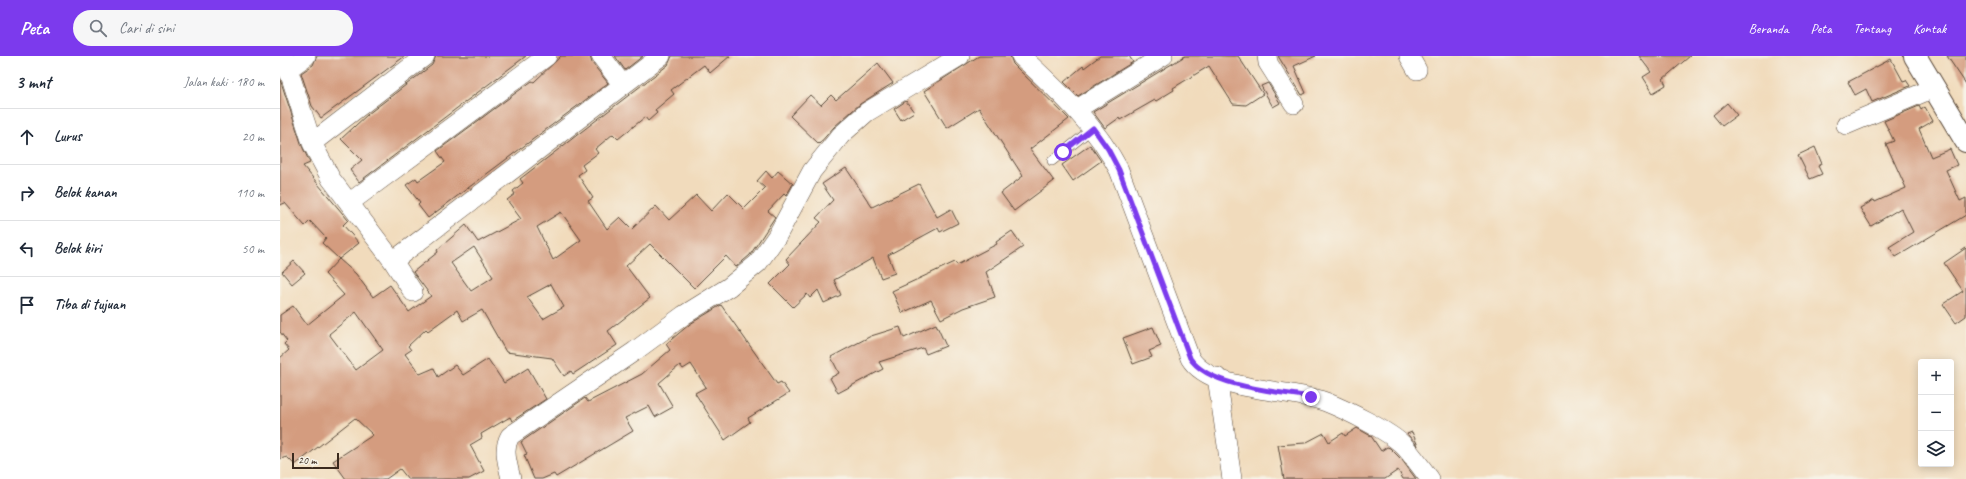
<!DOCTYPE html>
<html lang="id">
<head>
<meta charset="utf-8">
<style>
	:root { --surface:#fff; --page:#f6f6f7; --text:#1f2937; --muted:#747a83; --line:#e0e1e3; --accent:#7c3aed }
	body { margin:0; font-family:Caveat,sans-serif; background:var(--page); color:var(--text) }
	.controls { position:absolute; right:12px; bottom:12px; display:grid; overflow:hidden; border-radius:4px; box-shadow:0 2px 10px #0003 }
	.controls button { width:36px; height:36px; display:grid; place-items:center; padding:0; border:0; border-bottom:1px solid var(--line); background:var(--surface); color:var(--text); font:20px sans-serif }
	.scale { position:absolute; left:12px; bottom:10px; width:47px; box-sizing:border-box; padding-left:4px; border:2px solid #3b2a1e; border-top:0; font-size:11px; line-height:14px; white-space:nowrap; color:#3b2a1e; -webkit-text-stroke:3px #f7f3e8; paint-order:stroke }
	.stop { position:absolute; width:12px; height:12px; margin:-9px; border:3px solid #7c3aed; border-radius:50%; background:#fff }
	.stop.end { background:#7c3aed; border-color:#fff; box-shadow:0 1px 4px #0008 }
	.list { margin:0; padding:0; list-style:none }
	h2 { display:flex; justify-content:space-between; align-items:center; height:52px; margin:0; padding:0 16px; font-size:17px }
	h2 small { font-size:13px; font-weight:400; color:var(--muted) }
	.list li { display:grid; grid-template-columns:26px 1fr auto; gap:12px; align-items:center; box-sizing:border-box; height:56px; padding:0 16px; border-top:1px solid var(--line) }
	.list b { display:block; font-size:15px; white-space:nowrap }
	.list em { font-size:13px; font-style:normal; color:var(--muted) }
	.icon { flex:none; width:22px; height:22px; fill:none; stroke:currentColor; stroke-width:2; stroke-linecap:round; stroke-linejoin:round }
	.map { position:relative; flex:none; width:1686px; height:423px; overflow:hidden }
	header { display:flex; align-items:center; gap:24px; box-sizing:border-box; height:56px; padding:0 20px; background:var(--accent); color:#fff }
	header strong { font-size:19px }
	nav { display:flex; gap:22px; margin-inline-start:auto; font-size:14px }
	.search { width:280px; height:36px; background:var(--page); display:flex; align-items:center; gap:10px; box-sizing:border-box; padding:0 14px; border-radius:22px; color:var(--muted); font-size:15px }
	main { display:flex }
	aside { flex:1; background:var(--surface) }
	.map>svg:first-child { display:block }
	.building { fill:#d49c7f; fill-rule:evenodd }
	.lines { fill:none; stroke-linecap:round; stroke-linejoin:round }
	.lane-casing { stroke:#564536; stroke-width:10 }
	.street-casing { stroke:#564536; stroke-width:20 }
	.secondary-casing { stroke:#564536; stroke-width:24 }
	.lane { stroke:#fff; stroke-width:9 }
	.street { stroke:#fff; stroke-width:19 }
	.secondary { stroke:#fff; stroke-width:22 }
	.route { stroke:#7c3aed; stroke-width:5 }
</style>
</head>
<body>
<header>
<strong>Peta</strong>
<div class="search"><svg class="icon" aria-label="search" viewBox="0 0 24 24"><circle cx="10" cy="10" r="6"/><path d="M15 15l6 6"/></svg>Cari di sini</div>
<nav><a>Beranda</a><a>Peta</a><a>Tentang</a><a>Kontak</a></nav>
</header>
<main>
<aside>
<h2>3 mnt<small>Jalan kaki · 180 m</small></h2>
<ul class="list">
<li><svg class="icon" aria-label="ahead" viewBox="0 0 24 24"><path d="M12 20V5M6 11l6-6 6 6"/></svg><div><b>Lurus</b></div><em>20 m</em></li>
<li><svg class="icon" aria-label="right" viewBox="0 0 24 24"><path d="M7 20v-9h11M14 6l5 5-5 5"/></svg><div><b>Belok kanan</b></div><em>110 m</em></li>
<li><svg class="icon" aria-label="left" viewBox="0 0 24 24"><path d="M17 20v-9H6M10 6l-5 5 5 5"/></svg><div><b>Belok kiri</b></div><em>50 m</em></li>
<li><svg class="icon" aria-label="arrive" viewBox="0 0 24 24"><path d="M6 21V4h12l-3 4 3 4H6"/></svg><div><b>Tiba di tujuan</b></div></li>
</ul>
</aside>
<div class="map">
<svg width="1686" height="423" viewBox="0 0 1686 423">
	<rect width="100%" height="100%" fill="#f7f3e8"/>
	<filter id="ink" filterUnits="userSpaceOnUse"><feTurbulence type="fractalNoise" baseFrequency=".025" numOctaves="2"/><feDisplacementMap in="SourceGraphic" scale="8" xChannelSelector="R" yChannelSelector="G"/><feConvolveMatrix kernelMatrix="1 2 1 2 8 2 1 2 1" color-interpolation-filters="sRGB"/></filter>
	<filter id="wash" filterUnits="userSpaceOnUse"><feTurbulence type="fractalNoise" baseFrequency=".012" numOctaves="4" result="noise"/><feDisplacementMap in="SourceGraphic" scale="16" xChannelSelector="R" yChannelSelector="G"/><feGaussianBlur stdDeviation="0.9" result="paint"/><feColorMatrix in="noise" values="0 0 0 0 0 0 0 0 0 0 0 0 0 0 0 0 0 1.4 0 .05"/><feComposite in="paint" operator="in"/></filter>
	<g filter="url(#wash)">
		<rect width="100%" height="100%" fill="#f1dbbc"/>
		<g id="blocks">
			<!-- building -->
			<path class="building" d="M37 0H125L41 62 32 50 21 17 33 9Z
				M156 0H246L79 126 70 114 82 104 61 83 88 58 152 9Z
				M281 0H310L312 7 328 27 148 162 138 149 140 147 126 129 136 122 138 125 165 106 157 95 252 25 254 26Z
				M335 0H363L345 14Z
				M392 0H450L430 17 424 9 391 34 394 38 375 54 377 57 368 65 365 61 338 83 333 78 315 93 318 97 302 109 305 114 298 119 313 142 308 145 327 173 340 161 352 173 376 150 389 164 416 139 431 155 448 137 464 153 485 132 477 125 486 115 492 122 498 115 513 128 506 140 504 138 488 155 495 161 470 199 456 211 446 200 414 232 370 188 346 210 370 242 328 275 337 289 293 318 291 315 284 320 272 302 226 296 202 254 183 265 177 254 148 275 146 273 128 290 131 294 125 298 140 318 154 312 158 321 175 309 183 319 208 303 224 327 248 312 266 343 232 365 230 361 201 378 202 382 190 389 204 415 189 423H128L120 413 106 423H66L53 405 93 379 75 362 15 409 7 401 0 403V302L9 294 4 288 7 285 0 276V259L13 250 27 269 64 239 45 218 59 203 42 187 46 182 30 165 25 170 5 147 0 149V23L22 90 30 107 23 110 68 164 63 169 79 187 59 203 76 218 93 241 110 229 129 256 151 240 133 216 158 196 157 194 186 169 198 186 241 163 227 144 235 138 233 135 243 127 240 123 388 9ZM281 156 301 184 273 204 257 171ZM194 191 213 221 191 235 171 207ZM271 228 284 251 263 263 247 241ZM76 256 103 294 76 314 49 278Z
				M699 0H730L733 8 789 63 750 93 774 125 734 155 721 137 743 120 699 52 667 72 644 35Z
				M820 0H849L853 6 798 40 784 26 803 10 804 12Z
				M905 0H958L983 38 966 49 953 48 929 10 893 32 894 34 876 45 875 44 840 64 839 62 825 72 813 56Z
				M998 0H1036L1014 10 1026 37 1022 39Z
				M1359 0H1410L1383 23 1386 29 1373 37 1363 21 1371 16Z
				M1667 0H1686V28Z
				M1611 3 1623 25 1626 24 1630 30 1592 46 1586 33 1575 39 1568 26Z
				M598 7 613 27 580 48 554 71 539 88 510 60 530 39 541 49 551 39 556 44Z
				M988 27 1000 47 993 51 981 30Z
				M626 45 634 56 621 64 614 53Z
				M1447 47 1457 59 1442 70 1433 59Z
				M1639 50 1641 54 1645 51 1653 65 1639 73 1651 101 1670 93 1677 109 1666 114 1680 145 1686 142V159L1616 201 1609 191 1633 176 1621 152 1591 170 1580 152 1594 144 1595 146 1626 132 1606 88 1614 85 1604 65Z
				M810 89 821 105 793 125 782 109Z
				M1535 91 1542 108 1538 110 1542 118 1530 123 1518 99Z
				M566 112 592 151 639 128 657 161 671 153 678 167 660 176 658 172 608 199 615 217 601 222 593 202 554 224 561 239 544 247 538 234 530 242 527 238 513 251 490 228 510 208 506 203 541 166 536 162 553 144 542 128Z
				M732 175 743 191 706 216 715 241 683 252 661 263 651 244 622 257 612 235 675 206 677 209 717 188 716 186Z
				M1686 192V260L1676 267 1663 248 1683 235 1664 207Z
				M14 205 25 217 12 228 2 216Z
				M441 249 497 328 501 326 509 337 468 362 470 366 445 384 415 337 426 331 411 308 403 313 400 309 379 327 393 351 375 361 369 350 345 362 353 375 276 421 274 418 262 423H254L244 399 247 398 241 386 305 342 308 346 362 318 390 294 386 288 410 268Z
				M656 268 666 290 646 298 643 292 599 306 603 313 558 337 550 322 559 317 551 301 591 280 620 271 624 282Z
				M873 271 881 290 869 295 872 301 853 308 843 282Z
				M1077 372 1091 380 1101 395 1107 391 1110 392 1122 404 1136 423H1123L1118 414 1105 423H1004L998 389 1025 387 1044 377 1049 386 1063 377 1065 380Z
				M1132 376 1138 390 1127 378Z"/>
		</g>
	</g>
	<g filter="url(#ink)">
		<use href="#blocks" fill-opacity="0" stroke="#564536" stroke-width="1"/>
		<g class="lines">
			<defs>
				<path id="lane" d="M772 105 813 72"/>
				<path id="street" d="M4 0 32 87
					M321 0 342 28
					M741 0C778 35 815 68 839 114L910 302C931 337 1011 332 1046 346 1066 354 1109 375 1123 389 1133 399 1141 412 1150 423
					M987 0 988 7 1014 48
					M1129 0 1137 14
					M7 14 26 0
					M797 53 883 0
					M1566 69 1654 32
					M69 147 267 0
					M113 205 381 0
					M133 236 113 205 51 123 32 87 145 0
					M937 321 952 423
					M231 423C228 408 222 394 230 380L355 295 404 259 449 231 478 207 497 180 532 115 561 79 587 56 680 0"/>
				<path id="secondary" d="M1635 0 1686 85"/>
			</defs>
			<!-- lane casing -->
			<use href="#lane" class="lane-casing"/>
			<!-- street casing -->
			<use href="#street" class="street-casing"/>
			<!-- secondary casing -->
			<use href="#secondary" class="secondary-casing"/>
			<!-- lane -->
			<use href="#lane" class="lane"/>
			<!-- street -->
			<use href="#street" class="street"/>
			<!-- secondary -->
			<use href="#secondary" class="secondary"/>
		</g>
	</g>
	<g class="lines" filter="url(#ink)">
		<!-- route -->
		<path class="route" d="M783 96 813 72 828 93 839 114 910 302C928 331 999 336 1031 341"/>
	</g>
</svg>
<div class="controls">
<button>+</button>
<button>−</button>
<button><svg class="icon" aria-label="layers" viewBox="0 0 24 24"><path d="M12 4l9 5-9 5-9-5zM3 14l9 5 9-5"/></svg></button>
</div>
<div class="scale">20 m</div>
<div class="stop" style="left:783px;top:96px"></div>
<div class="stop end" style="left:1031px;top:341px"></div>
</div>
</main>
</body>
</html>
